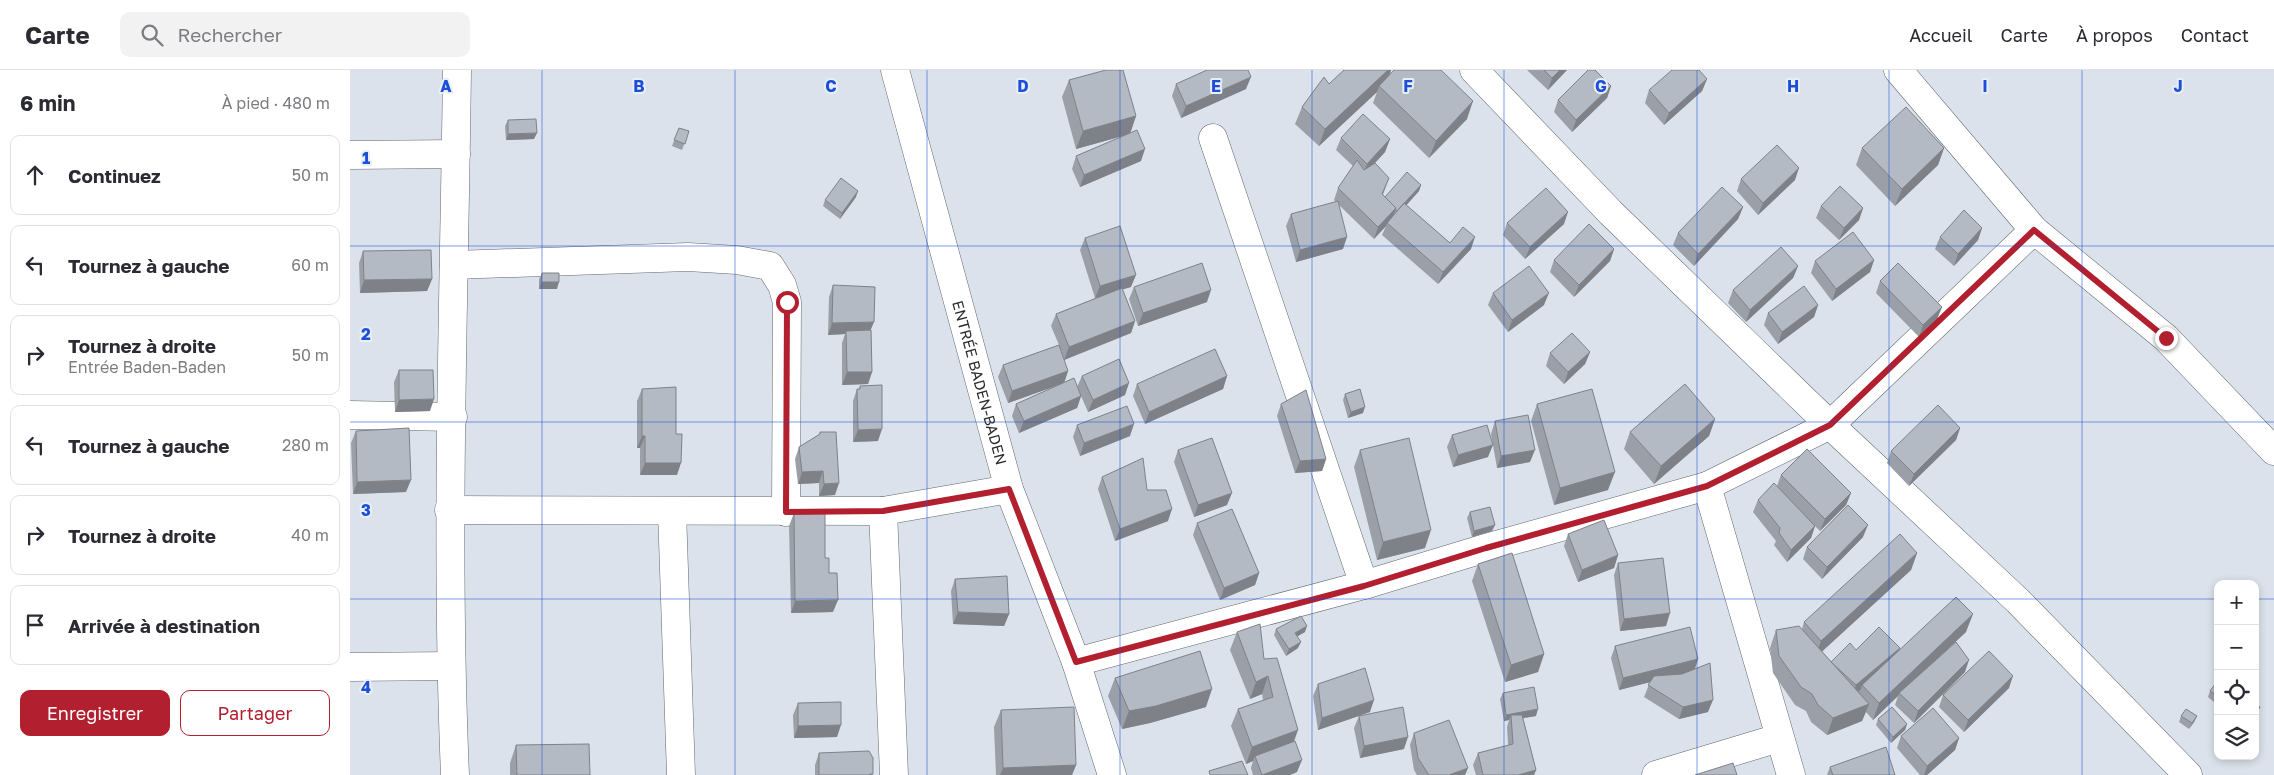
<!DOCTYPE html>
<html lang="fr">
<head>
<meta charset="utf-8">
<style>
	:root { --surface:#fff; --page:#f2f2f3; --text:#2b2b33; --muted:#7c7c81; --line:#e1e1e2; --accent:#b21f2f }
	body { margin:0; font-family:"Golos Text",sans-serif; background:var(--page); color:var(--text) }
	.controls { position:absolute; right:15px; bottom:15px; display:grid; overflow:hidden; border-radius:10px; box-shadow:0 2px 8px #0003 }
	.controls button { width:45px; height:45px; display:grid; place-items:center; padding:0; border:0; border-bottom:1px solid var(--line); background:var(--surface); color:var(--text); font:25px sans-serif }
	.stop { position:absolute; width:15px; height:15px; margin:-11px; border:4px solid #b21f2f; border-radius:50%; background:#fff }
	.stop.end { background:#b21f2f; border-color:#fff; box-shadow:0 1px 5px #0008 }
	.list { margin:0; padding:0; list-style:none }
	h2 { display:flex; justify-content:space-between; align-items:center; height:65px; margin:0; padding:0 20px; font-size:21px }
	h2 small { font-size:16px; font-weight:400; color:var(--muted) }
	.list li { display:grid; grid-template-columns:32px 1fr auto; gap:15px; align-items:center; box-sizing:border-box; height:80px; margin:0 10px 10px; padding:0 10px; border:1px solid var(--line); border-radius:10px }
	.list b { display:block; font-size:19px; white-space:nowrap }
	.list p { margin:0; font-size:16px; white-space:nowrap; color:var(--muted) }
	.list em { font-size:16px; font-style:normal; color:var(--muted) }
	.actions { display:flex; gap:10px; padding:15px 20px }
	.actions a { flex:1; padding:11px 0; border:1px solid var(--accent); border-radius:10px; text-align:center; font-size:18px; color:var(--accent) }
	.actions .main { background:var(--accent); color:#fff }
	.icon { flex:none; width:28px; height:28px; fill:none; stroke:currentColor; stroke-width:2; stroke-linecap:round; stroke-linejoin:round }
	.map { position:relative; flex:none; width:1924px; height:705px; overflow:hidden }
	header { display:flex; align-items:center; gap:30px; box-sizing:border-box; height:70px; padding:0 25px; background:var(--surface); border-bottom:1px solid var(--line) }
	header strong { font-size:24px }
	nav { display:flex; gap:28px; margin-inline-start:auto; font-size:18px }
	.search { width:350px; height:45px; background:var(--page); display:flex; align-items:center; gap:12px; box-sizing:border-box; padding:0 18px; border-radius:10px; color:var(--muted); font-size:19px }
	main { display:flex }
	aside { flex:1; background:var(--surface) }
	.map>svg:first-child { display:block }
	.lines { fill:none; stroke-linecap:round; stroke-linejoin:round }
	.minor-casing { stroke:#62686f; stroke-width:29 }
	.minor { stroke:#fff; stroke-width:28 }
	.wall { fill:#9ba0a8 }
	.shaded-wall { fill:#7e8288 }
	.building { fill:#b4bac3; stroke:#7e8288 }
	.route { stroke:#b21f2f; stroke-width:6 }
	.grid { fill:none; stroke:#1d4ed8; stroke-width:1; stroke-opacity:0.55 }
	.labels { text-anchor:middle; dominant-baseline:central; stroke-width:4; stroke-linejoin:round; paint-order:stroke }
	.street-label { font-size:15px; fill:#292b2e; stroke:#e9eff8 }
	.grid-label { font-size:16px; text-anchor:middle; font-weight:bold; fill:#1d4ed8; stroke:#e9eff8; stroke-width:4; stroke-linejoin:round; paint-order:stroke }
</style>
</head>
<body>
<header>
<strong>Carte</strong>
<div class="search"><svg class="icon" aria-label="search" viewBox="0 0 24 24"><circle cx="10" cy="10" r="6"/><path d="M15 15l6 6"/></svg>Rechercher</div>
<nav><a>Accueil</a><a>Carte</a><a>À propos</a><a>Contact</a></nav>
</header>
<main>
<aside>
<h2>6 min<small>À pied · 480 m</small></h2>
<ul class="list">
<li><svg class="icon" aria-label="ahead" viewBox="0 0 24 24"><path d="M12 20V5M6 11l6-6 6 6"/></svg><div><b>Continuez</b></div><em>50 m</em></li>
<li><svg class="icon" aria-label="left" viewBox="0 0 24 24"><path d="M17 20v-9H6M10 6l-5 5 5 5"/></svg><div><b>Tournez à gauche</b></div><em>60 m</em></li>
<li><svg class="icon" aria-label="right" viewBox="0 0 24 24"><path d="M7 20v-9h11M14 6l5 5-5 5"/></svg><div><b>Tournez à droite</b><p>Entrée Baden-Baden</p></div><em>50 m</em></li>
<li><svg class="icon" aria-label="left" viewBox="0 0 24 24"><path d="M17 20v-9H6M10 6l-5 5 5 5"/></svg><div><b>Tournez à gauche</b></div><em>280 m</em></li>
<li><svg class="icon" aria-label="right" viewBox="0 0 24 24"><path d="M7 20v-9h11M14 6l5 5-5 5"/></svg><div><b>Tournez à droite</b></div><em>40 m</em></li>
<li><svg class="icon" aria-label="arrive" viewBox="0 0 24 24"><path d="M6 21V4h12l-3 4 3 4H6"/></svg><div><b>Arrivée à destination</b></div></li>
</ul>
<div class="actions"><a class="main">Enregistrer</a><a>Partager</a></div>
</aside>
<div class="map">
<svg width="1924" height="705" viewBox="0 0 1924 705">
	<rect width="100%" height="100%" fill="#dbe2eb"/>
	<g class="lines">
		<defs>
			<g id="minor">
				<path id="s1" d="M545 0 659 419 726 592 762 705"/>
				<path d="M1124 0 1261 143 1480 355 1668 531 1838 705"/>
				<path d="M1548 0 1684 160 1816 268 1924 381"/>
				<path d="M863 68 1014 515"/>
				<path d="M0 85 106 84"/>
				<path d="M104 195 338 187 387 190 420 196 432 215 437 232 436 442"/>
				<path d="M0 345 103 347"/>
				<path d="M1357 416 1441 705"/>
				<path d="M99 440 533 441 659 419"/>
				<path d="M322 441 331 705"/>
				<path d="M533 441 544 705"/>
				<path d="M726 592 1014 515 1136 478 1357 416 1480 355 1684 160"/>
				<path d="M0 597 101 596"/>
				<path d="M105 705C95 470 104 235 107 0"/>
				<path d="M1306 705 1429 668"/>
			</g>
		</defs>
		<!-- minor casing -->
		<use href="#minor" class="minor-casing"/>
		<!-- minor -->
		<use href="#minor" class="minor"/>
	</g>
	<!-- wall -->
	<path class="wall" d="M994 0H1041L1040 5 1117 49 1079 88 1023 33 1027 22 969 76 945 54 952 37 979 14Z
		M1177 0H1217L1198 20Z
		M1357 9 1352 21 1314 55 1295 33 1299 20Z
		M719 10 786 46 780 63 791 91 730 117 722 99 726 86 776 65 726 79 712 27Z
		M826 14 896 19 831 48 822 26Z
		M1261 16 1257 28 1222 62 1204 42 1208 30Z
		M158 50 184 69 156 70 155 56Z
		M329 58 339 61 332 80 322 76Z
		M991 68 1040 69 1035 82 1023 95 1039 108 1033 125 1035 127 1071 115 1069 121 1056 135 1100 173 1121 179 1088 214 1032 165 1036 156 1024 169 989 135 993 179 946 192 936 156 941 144 986 132 984 130 988 118 1003 96 986 80Z
		M1512 78H1594L1588 95 1545 136 1506 95Z
		M1391 109 1445 110 1408 145 1387 121Z
		M506 127 490 149 473 136 475 130Z
		M1471 136 1513 138 1509 150 1489 170 1466 148Z
		M1393 137 1388 149 1344 196 1323 175 1328 163Z
		M1157 153 1214 154 1175 189 1153 165Z
		M1632 158 1628 170 1604 196 1585 179 1590 167Z
		M735 168 781 217 772 219 785 251 781 263 714 290 718 301 714 313 727 317 732 306 775 325 738 342 731 326 727 338 669 363 662 346 666 334 711 314 658 333 648 307 653 295 709 275 701 256 706 244 751 226 745 228 730 180Z
		M1264 179 1260 191 1224 227 1200 202 1204 190Z
		M13 181 82 209 77 221 10 223 9 193Z
		M1524 190 1520 202 1482 231 1461 203 1465 191Z
		M1448 196 1443 208 1396 252 1378 233 1383 220Z
		M192 203 207 219H189V209Z
		M1530 211 1592 237 1587 249 1569 267 1526 223Z
		M483 215 521 260 522 302 518 314 492 315V273L495 264 478 265 479 227Z
		M784 217 857 232 788 256 779 229Z
		M1143 223 1194 235 1158 262 1138 235Z
		M1468 235 1464 247 1428 274 1414 255 1418 243Z
		M1240 282 1235 294 1214 314 1196 296 1200 283Z
		M49 300 80 341 45 342 44 312Z
		M877 306 873 319 795 354 783 326 787 314Z
		M510 316 528 371 503 372V331L507 319H509Z
		M292 319 326 364 327 405H290V378H287V331Z
		M995 324 1013 343 998 348 993 330Z
		M931 334 976 389 972 401 945 403 927 346Z
		M1187 334 1258 420 1204 435 1181 351Z
		M1365 349 1359 366 1304 414 1274 379 1280 362Z
		M1145 351 1180 392 1147 398 1141 364Z
		M727 355 780 366 730 386 723 367Z
		M1610 358 1606 370 1559 416 1537 393 1541 381Z
		M6 361 56 422 3 424 1 373Z
		M470 362 485 425 469 426V413L448 414 445 389 449 377 469 365Z
		M1102 365 1138 387 1103 397 1097 377Z
		M828 380 877 435 844 447 824 392Z
		M1010 380 1075 478 1027 490 1004 397Z
		M1431 405 1501 423 1496 435 1470 461 1465 456 1461 468 1437 492 1424 475 1426 471 1403 442 1408 430 1427 416Z
		M752 407 797 420 818 451 765 471 748 419Z
		M1120 442 1142 461 1122 467 1117 448Z
		M444 443 475 488 479 503 483 542 441 543 439 456Z
		M847 453 909 503 905 515 870 530 843 465Z
		M1218 464 1268 485 1264 498 1228 512 1214 476Z
		M1513 467 1472 509 1453 489 1457 477Z
		M1567 483 1561 500 1472 581 1481 592 1506 580 1550 578 1549 580 1616 562 1591 585 1615 602 1564 653 1545 635 1548 626 1523 650 1516 642 1512 651 1477 665 1461 652 1456 641 1445 635 1423 603 1420 578 1426 560 1452 559 1454 552Z
		M1268 493 1316 556 1270 561 1264 505Z
		M1128 494 1194 584 1188 602 1155 612 1122 511Z
		M605 509 659 544 654 556 603 554 601 521Z
		M926 559 955 562 947 566 948 578 936 586 924 565Z
		M887 562 914 589 944 671 947 702 940 705H903L901 698 903 691 896 694 881 656 888 639 913 630 912 624 900 629 880 580Z
		M1265 576 1348 589 1345 599 1358 642 1329 649 1294 627 1300 612 1269 620 1261 588Z
		M765 608 856 637 800 653 772 659 758 626Z
		M968 614 1020 642 1010 645 1054 679 1010 688 1004 658 1009 646 968 660 963 626Z
		M1659 618 1614 662 1589 637 1593 625Z
		M1860 621 1868 627 1864 632 1858 627Z
		M1153 623 1186 646 1173 648 1186 700 1184 705H1126L1123 695 1128 683 1158 675 1157 657 1159 650 1154 651 1150 629Z
		M448 633 487 667 444 668 443 645Z
		M651 640 726 695 722 705H646L644 657Z
		M1831 646H1847L1844 652 1839 659 1829 652Z
		M1528 649 1557 654 1555 660 1541 673 1526 655Z
		M1064 663 1115 705H1067L1064 700 1060 675Z
		M1551 666 1609 668 1605 680 1577 705H1570L1547 678Z
		M166 675 240 705H160V693Z
		M469 683 523 704 522 705H465V695Z
		M1480 697 1545 705H1477Z"/>
	<!-- shaded-wall -->
	<path class="shaded-wall" d="M1038 0H1041L1037 13 1029 16 1027 22 969 76 975 59Z
		M1210 0H1217L1198 20 1202 8Z
		M901 7 896 19 831 48 836 36Z
		M1357 9 1352 21 1314 55 1319 43Z
		M1261 16 1257 28 1222 62 1226 50Z
		M1123 31 1117 49 1079 88 1086 71Z
		M786 46 780 64 726 79 733 61Z
		M187 63 184 69 156 70 158 64Z
		M1040 69 1035 82 1013 106 1017 94Z
		M1594 78 1588 95 1545 136 1552 119Z
		M795 79 791 91 730 117 734 105Z
		M1449 98 1445 110 1408 145 1413 133Z
		M1071 115 1069 121 1045 148 1047 141Z
		M508 121 506 127 490 149 492 143Z
		M1393 137 1388 149 1344 196 1348 184Z
		M1046 138 1042 150 1037 153 1036 156 1024 169 1028 157Z
		M1513 138 1509 150 1489 170 1494 158Z
		M1218 142 1214 154 1175 189 1180 177Z
		M1632 158 1628 170 1604 196 1608 184Z
		M997 167 993 179 946 192 950 180Z
		M1125 167 1121 179 1088 214 1093 202Z
		M1264 179 1260 191 1224 227 1229 215Z
		M1524 190 1520 202 1482 231 1486 219Z
		M1448 196 1443 208 1396 252 1400 240Z
		M786 205 781 217 745 228 750 216Z
		M82 209 77 221 10 223 14 210Z
		M191 212H209L207 219H189Z
		M861 220 857 232 788 256 793 243Z
		M1199 223 1194 235 1158 262 1162 250Z
		M1468 235 1464 247 1428 274 1432 262Z
		M1592 237 1587 249 1569 267 1573 255Z
		M785 251 781 263 714 290 719 277Z
		M524 252 519 264 496 261 495 264 478 265 482 253Z
		M1240 282 1235 294 1214 314 1218 302Z
		M718 301 714 313 658 333 662 321Z
		M497 302H522L518 314 492 315Z
		M877 306 873 319 795 354 799 342Z
		M779 313 775 325 738 342 743 330Z
		M731 326 727 338 669 363 674 351Z
		M84 329 80 341 45 342 49 330Z
		M1015 337 1013 343 998 348 1001 342Z
		M1365 349 1359 366 1304 414 1311 396Z
		M784 354 780 366 730 386 734 373Z
		M1610 358 1606 370 1559 416 1564 404Z
		M532 359 528 371 503 372 508 360Z
		M292 366H295L290 378H287Z
		M1143 375 1138 387 1103 397 1108 385Z
		M1185 380 1180 392 1147 398 1151 386Z
		M976 389 972 401 945 403 950 391Z
		M295 393H331L327 405H290Z
		M473 401 469 413 448 414 452 402Z
		M1265 402 1258 420 1204 435 1210 418Z
		M61 410 56 422 3 424 7 412Z
		M489 413 485 425 469 426 474 414Z
		M882 423 877 435 844 447 848 435Z
		M1501 423 1496 435 1470 461 1475 449Z
		M822 439 818 451 765 471 770 459Z
		M1145 455 1142 461 1122 467 1124 461Z
		M1518 455 1513 467 1472 509 1477 497Z
		M1465 456 1461 468 1437 492 1441 480Z
		M1081 460 1075 478 1027 490 1033 472Z
		M1567 483 1561 500 1465 588 1471 571Z
		M1268 485 1264 498 1228 512 1232 500Z
		M909 503 905 515 870 530 874 518Z
		M488 530 483 542 441 543 445 531Z
		M608 542 659 544 654 556 603 554Z
		M1320 543 1316 556 1270 561 1274 549Z
		M1623 544 1616 562 1550 624 1549 623 1548 626 1523 650 1529 633Z
		M957 556 955 562 943 569 945 563Z
		M951 572 948 578 936 586 939 579Z
		M1550 578 1546 590 1512 615 1511 619 1502 627 1506 615Z
		M1194 584 1188 602 1155 612 1161 595Z
		M1348 589 1344 601 1269 620 1273 608Z
		M1619 590 1615 602 1564 653 1568 641Z
		M918 606 912 624 900 629 906 612Z
		M1663 606 1659 618 1614 662 1618 650Z
		M862 619 856 637 800 653 772 659 779 641Z
		M1024 630 1020 642 968 660 972 648Z
		M1363 630 1358 642 1329 649 1333 637Z
		M1519 634 1512 651 1477 665 1483 648Z
		M1188 639 1186 646 1162 650 1161 645 1159 650 1154 651 1156 645Z
		M1847 646 1844 652 1839 659 1842 653Z
		M1557 654 1555 660 1541 673 1543 667Z
		M491 655 487 667 444 668 448 656Z
		M948 660 942 677 905 686 903 691 896 694 902 677Z
		M1058 667 1054 679 1010 688 1014 676Z
		M1609 668 1605 680 1577 705H1574L1577 696Z
		M952 690 947 702 940 705H912Z
		M726 695 722 705H650L653 698Z
		M1118 698 1115 705H1099Z
		M1186 700 1184 705H1168Z"/>
	<!-- building -->
	<path class="building" d="M756 0H773L786 46 733 61 719 10Z
		M857 0H898L901 7 836 36 826 14Z
		M994 0H1038L975 59 952 37 974 7 979 14Z
		M1044 0H1091L1123 31 1086 71 1029 16Z
		M1194 0H1210L1202 8Z
		M1238 0H1245L1261 16 1226 50 1208 30Z
		M1322 0H1349L1357 9 1319 43 1299 20Z
		M1556 37 1594 78 1552 119 1512 78Z
		M1013 44 1040 69 1017 94 991 68Z
		M186 49 187 63 158 64V50Z
		M329 58 339 61 335 74 324 70Z
		M787 60 795 79 734 105 726 86Z
		M1427 75 1449 98 1413 133 1391 109Z
		M1007 90 1014 100 1025 93 1039 108 1032 124 1046 138 1028 157 988 118Z
		M1057 102 1071 115 1047 141 1045 140 1046 138 1035 127Z
		M491 108 508 121 492 143 475 130Z
		M1490 116 1513 138 1494 158 1471 136Z
		M1372 117 1393 137 1348 184 1328 163Z
		M1196 118 1218 142 1180 177 1157 153Z
		M988 131 997 167 950 180 941 144Z
		M1054 133 1100 173 1113 157 1125 167 1093 202 1037 153Z
		M1614 140 1632 158 1608 184 1590 167Z
		M1239 154 1264 179 1229 215 1204 190Z
		M770 156 786 205 750 216 735 168Z
		M1503 162 1524 190 1486 219 1465 191Z
		M1431 177 1448 196 1400 240 1383 220Z
		M81 180 82 209 14 210 13 181Z
		M852 193 861 220 793 243 784 217Z
		M1548 193 1592 237 1573 255 1530 211Z
		M1179 196 1199 223 1162 250 1143 223Z
		M192 203H209V212H191Z
		M483 215 525 217 524 252 482 253Z
		M1454 216 1468 235 1432 262 1418 243Z
		M772 218 785 251 719 277 706 244Z
		M521 260 522 302H497L496 261Z
		M1222 263 1240 282 1218 302 1200 283Z
		M709 275 718 301 662 321 653 295Z
		M865 279 877 306 799 342 787 314Z
		M769 289 779 313 743 330 732 306Z
		M49 300H83L84 329 49 330Z
		M724 308 731 326 674 351 666 334Z
		M1335 314 1365 349 1311 396 1280 362Z
		M532 315V359L508 360 507 319H510V316Z
		M326 317V364H332L331 393H295V366H292V319Z
		M1010 319 1015 337 1001 342 995 324Z
		M1242 319 1265 402 1210 418 1187 334Z
		M956 320 976 389 950 391 931 334Z
		M1588 335 1610 358 1564 404 1541 381Z
		M777 336 784 354 734 373 727 355Z
		M1178 345 1185 380 1151 386 1145 351Z
		M1137 355 1143 375 1108 385 1102 365Z
		M59 358 61 410 7 412 6 361Z
		M470 362H486L489 413 474 414 473 401 452 402 449 377 470 364Z
		M862 368 882 423 848 435 828 380Z
		M1059 368 1081 460 1033 472 1010 380Z
		M1457 379 1501 423 1475 449 1431 405Z
		M793 388 797 420H816L822 439 770 459 752 407Z
		M1424 413 1465 456 1441 480 1429 463 1430 458 1408 430Z
		M1498 435 1518 455 1477 497 1457 477Z
		M1140 437 1145 455 1124 461 1120 442Z
		M882 439 909 503 874 518 847 453Z
		M444 443H475V488H479V503H487L488 530 445 531Z
		M1254 450 1268 485 1232 500 1218 464Z
		M1550 464 1567 483 1471 571 1454 552Z
		M1162 483 1194 584 1161 595 1128 494Z
		M1313 488 1320 543 1274 549 1268 493Z
		M657 506 659 544 608 542 605 509Z
		M1606 527 1623 544 1529 633 1512 615Z
		M951 546 957 556 945 563 951 572 939 579 926 559Z
		M910 554 914 589 927 588 948 660 902 677 888 639 923 627 918 606 906 612 887 562Z
		M1449 556 1519 634 1483 648 1468 635 1462 624 1451 617 1429 586 1426 560Z
		M1340 557 1348 589 1273 608 1265 576Z
		M1529 557 1550 578 1506 615 1481 592 1500 573 1506 580Z
		M1606 572 1619 590 1568 641 1549 623Z
		M850 581 862 619 806 636 779 641 765 608Z
		M1639 581 1663 606 1618 650 1593 625Z
		M1360 593 1363 630 1333 637 1298 615 1304 606 1332 604Z
		M1015 598 1024 630 972 648 968 614Z
		M1866 613 1868 614V623L1866 625 1860 621Z
		M1184 617 1188 639 1156 645 1153 623Z
		M491 632V655L448 656V633Z
		M1905 634 1910 637 1905 645Z
		M724 637 726 695 653 698 651 640Z
		M1053 637 1058 667 1014 676 1009 646Z
		M1542 637 1557 654 1543 667 1528 649Z
		M1583 638 1609 668 1577 696 1551 666Z
		M1836 639 1847 646 1842 653 1831 646Z
		M1161 645H1172L1186 700 1168 705H1133L1128 683 1163 674Z
		M1099 650 1118 698 1099 705H1079L1068 688 1064 663Z
		M945 671 952 690 912 705 905 686Z
		M239 674 240 705H167L166 675Z
		M1536 677 1545 705H1483L1480 697Z
		M519 681 523 688V704H520V705H469V683Z
		M892 691 898 705H860L859 701Z
		M1383 693 1387 705H1345Z"/>
	<g class="lines">
		<!-- route -->
		<path class="route" d="M437 232 436 442 533 441 659 419 726 592 1014 516 1136 478 1357 416 1480 355 1684 160 1816 268"/>
	</g>
	<!-- grid -->
	<path class="grid" d="M192 0V705M385 0V705M577 0V705M770 0V705M962 0V705M1154 0V705M1347 0V705M1539 0V705M1732 0V705M0 176H1924M0 352H1924M0 529H1868M1905 529H1924"/>
	<g class="labels">
		<!-- street labels -->
		<g class="street-label">
			<text stroke="none"><textPath href="#s1" startOffset="324">ENTRÉE BADEN-BADEN</textPath></text>
		</g>
	</g>
	<g class="grid-label">
		<text x="96" y="22">A</text>
		<text x="289" y="22">B</text>
		<text x="481" y="22">C</text>
		<text x="673" y="22">D</text>
		<text x="866" y="22">E</text>
		<text x="1058" y="22">F</text>
		<text x="1251" y="22">G</text>
		<text x="1443" y="22">H</text>
		<text x="1635" y="22">I</text>
		<text x="1828" y="22">J</text>
		<text x="16" y="94">1</text>
		<text x="16" y="270">2</text>
		<text x="16" y="446">3</text>
		<text x="16" y="623">4</text>
	</g>
</svg>
<div class="controls">
<button>+</button>
<button>−</button>
<button><svg class="icon" aria-label="locate" viewBox="0 0 24 24"><circle cx="12" cy="12" r="6"/><path d="M12 2v4M12 18v4M2 12h4M18 12h4"/></svg></button>
<button><svg class="icon" aria-label="layers" viewBox="0 0 24 24"><path d="M12 4l9 5-9 5-9-5zM3 14l9 5 9-5"/></svg></button>
</div>
<div class="stop" style="left:437px;top:232px"></div>
<div class="stop end" style="left:1816px;top:268px"></div>
</div>
</main>
</body>
</html>
